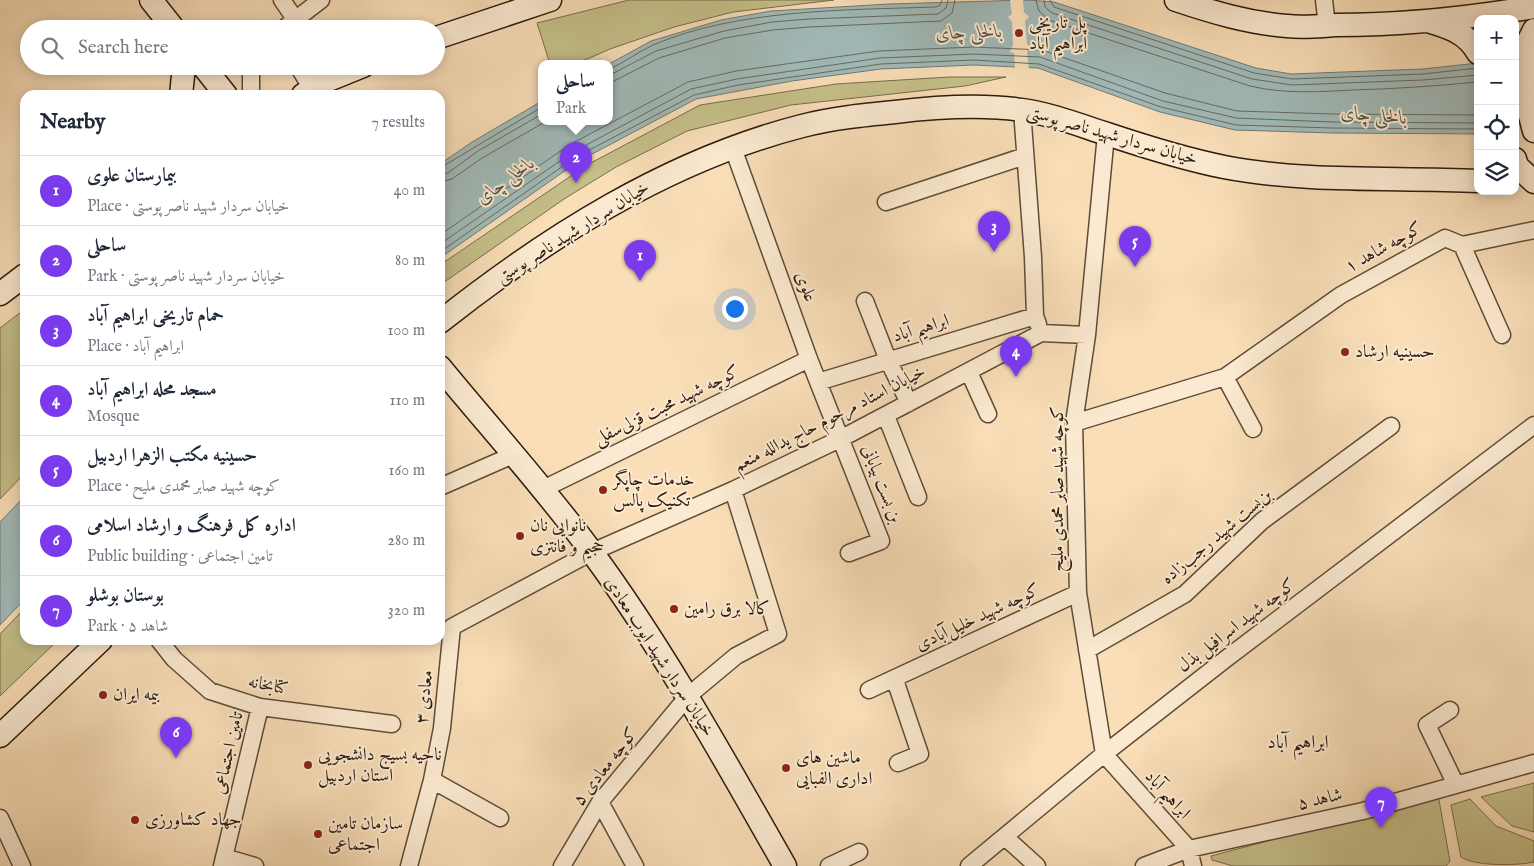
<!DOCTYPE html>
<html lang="en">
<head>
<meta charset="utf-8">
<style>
	:root { --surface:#fff; --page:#f2f2f3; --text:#1f2937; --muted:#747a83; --line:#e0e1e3; --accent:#7c3aed }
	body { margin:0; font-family:"IM FELL English",Amiri,serif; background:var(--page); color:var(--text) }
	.controls { position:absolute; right:15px; top:15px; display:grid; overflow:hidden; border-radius:10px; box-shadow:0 2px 12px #0003 }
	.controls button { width:45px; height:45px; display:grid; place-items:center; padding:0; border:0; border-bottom:1px solid var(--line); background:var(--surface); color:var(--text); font:25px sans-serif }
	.you { position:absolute; left:734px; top:308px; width:18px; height:18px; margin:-12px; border:4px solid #fff; border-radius:50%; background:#1a73e8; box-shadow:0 0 0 8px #1a73e833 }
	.badge { display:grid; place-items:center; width:32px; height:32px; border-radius:50%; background:var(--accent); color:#fff; font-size:16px; font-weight:700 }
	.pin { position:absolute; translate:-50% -41px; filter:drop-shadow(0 1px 2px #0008) }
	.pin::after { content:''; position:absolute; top:26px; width:18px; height:15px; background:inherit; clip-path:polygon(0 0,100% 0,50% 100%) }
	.popup { position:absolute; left:538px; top:60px; width:75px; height:65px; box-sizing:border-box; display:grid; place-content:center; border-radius:10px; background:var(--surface); filter:drop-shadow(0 1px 4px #0005); font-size:16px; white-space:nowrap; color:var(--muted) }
	.popup b { font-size:19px; color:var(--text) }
	.popup::after { content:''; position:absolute; left:50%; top:100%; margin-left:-10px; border:10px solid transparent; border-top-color:var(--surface) }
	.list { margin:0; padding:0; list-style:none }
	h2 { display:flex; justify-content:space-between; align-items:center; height:65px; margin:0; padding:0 20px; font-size:21px }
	h2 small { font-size:16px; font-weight:400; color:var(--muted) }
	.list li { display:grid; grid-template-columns:32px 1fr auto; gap:15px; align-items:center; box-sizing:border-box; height:70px; padding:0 20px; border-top:1px solid var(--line) }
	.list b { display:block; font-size:19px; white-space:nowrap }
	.list p { margin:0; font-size:16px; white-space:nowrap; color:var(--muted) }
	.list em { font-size:16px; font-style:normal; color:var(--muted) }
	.icon { flex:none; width:28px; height:28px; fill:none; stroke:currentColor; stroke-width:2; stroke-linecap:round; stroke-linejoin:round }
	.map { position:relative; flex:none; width:1534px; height:866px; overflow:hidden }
	.search { position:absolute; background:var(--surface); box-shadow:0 2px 12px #0003; left:20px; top:20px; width:425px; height:55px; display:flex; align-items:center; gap:12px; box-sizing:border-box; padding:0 18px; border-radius:28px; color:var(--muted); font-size:19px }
	.panel { position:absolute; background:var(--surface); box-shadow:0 2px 12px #0003; left:20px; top:90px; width:425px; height:555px; border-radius:15px }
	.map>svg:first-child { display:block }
	.green { fill:#c5bf89; stroke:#786d4b }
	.water { fill:#a1bab8; stroke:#727a74 }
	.pier { fill:#f9deb8 }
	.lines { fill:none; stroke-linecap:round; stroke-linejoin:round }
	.shore { stroke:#666a62; stroke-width:1 }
	.minor-casing { stroke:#5f4c38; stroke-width:19 }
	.secondary-casing { stroke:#2c1b0d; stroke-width:25 }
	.minor { stroke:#fbead1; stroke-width:16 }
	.secondary { stroke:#fbead1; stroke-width:22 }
	.poi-dot { fill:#8f2418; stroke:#fbead1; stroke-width:2 }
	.labels { text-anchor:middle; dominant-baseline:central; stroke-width:4; stroke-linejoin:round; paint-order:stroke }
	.poi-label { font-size:18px; fill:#2c1b0d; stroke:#fbead1; text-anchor:start }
	.street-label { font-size:18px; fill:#2c1b0d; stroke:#fbead1 }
	.water-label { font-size:19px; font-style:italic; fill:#555349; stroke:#fbead1 }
	.neighbourhood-label { font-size:19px; fill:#2c1b0d; stroke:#fbead1 }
</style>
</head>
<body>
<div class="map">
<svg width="1534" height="866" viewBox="0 0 1534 866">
	<rect width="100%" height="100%" fill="#f9deb8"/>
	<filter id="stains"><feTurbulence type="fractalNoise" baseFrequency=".004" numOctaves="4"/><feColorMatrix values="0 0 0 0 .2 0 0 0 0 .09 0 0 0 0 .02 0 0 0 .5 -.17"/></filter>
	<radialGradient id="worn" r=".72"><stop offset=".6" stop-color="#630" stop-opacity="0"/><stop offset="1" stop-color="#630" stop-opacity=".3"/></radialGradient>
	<!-- green -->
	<path class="green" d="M629 0H834L733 12 674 27 610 49 576 64H550L537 23Z
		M949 77H1006L965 86 791 105 687 131 616 167 564 199 440 285V265L587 165 700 105 836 84Z
		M25 309V473L0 499V328Z
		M25 608V640H58L0 696V634Z
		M1534 783V832L1512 826 1481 797Z
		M1434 797 1439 800 1450 861 1446 866H1233L1212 860 1211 856Z
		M1470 799 1496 826 1534 841V862C1516 866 1473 866 1461 857L1451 805Z"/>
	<!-- water -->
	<path class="water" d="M1027 0 1054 2 1256 68 1291 74 1423 69 1478 63V134L1332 133 1235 130 1160 112 1038 68 974 65 881 69 792 81 696 99 579 161 440 258V164L472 142 542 101V122H610L609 64 651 41 721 20 771 11 889 4Z
		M25 496V599L0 625V522Z"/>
	<!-- pier -->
	<path class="pier" d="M1010 0H1023L1024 12 1029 17 1025 21 1027 44 1030 47 1027 52 1029 71 1015 70 1014 53 1010 52 1013 45 1012 22 1008 17 1012 14Z"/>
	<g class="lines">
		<!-- shore -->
		<path class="shore" d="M1036 0 1039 11 1049 20 1250 86C1284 94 1317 92 1352 90 1394 89 1436 86 1478 82
			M1044 0 1045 7 1052 13 1252 79 1292 85 1423 80 1478 75
			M1050 0 1054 7 1254 73 1292 79 1423 74 1478 68
			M610 69C625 62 638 52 653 45 737 9 846 10 936 7L940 5 942 0
			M610 75 656 51 724 31 772 22 809 19 938 14 946 8 948 0
			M610 83 659 58 725 38 773 30 809 27 941 21 952 13 955 0
			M440 168 542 107
			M440 174 448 173 478 151 542 114
			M440 182 452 179 482 158 545 122
			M440 235 569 145 688 82 736 71 879 51 974 47 1042 50 1165 93 1237 111 1332 114 1478 115
			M440 244 573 152 691 89 737 79 880 58 974 54 1040 57 1163 101 1236 118 1332 122 1478 123
			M440 252 576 157 694 95 738 85 881 64 974 60 1039 64 1161 107 1236 125 1332 128 1478 129"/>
		<defs>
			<path id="minor" d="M282 0 295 19
				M1324 0 1327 26
				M283 29 321 0
				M251 66V95
				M298 66 312 89
				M1022 110 1033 257 1035 316 1038 324
				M733 148 809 359 881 541 849 553
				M886 202 1025 156
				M1462 245 1502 335
				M865 301 888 360 909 403
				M969 372 988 414
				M1225 377 1253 429
				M818 382 1035 316
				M886 416 918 497
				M1074 423 1225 377 1341 295 1445 238 1462 245 1534 230
				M440 487 513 455
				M543 489 809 359
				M159 640 174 659 210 691 260 707 392 724
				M1087 650 1185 594 1262 521 1391 426
				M895 680 920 754 898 763
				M869 690 1078 593
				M1450 710 1427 725 1456 785
				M1104 754 1078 593 1074 423 1087 335 1106 134
				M1104 754 1189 849 1193 866
				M432 780 500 818
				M600 802 635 866
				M0 818 22 866
				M1005 837 1037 866
				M224 857 255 866
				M222 866 260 707
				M409 866 432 780 442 728 452 627 592 552 733 490 842 438 1041 333 1087 335
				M562 866 600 802 688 696 736 656 778 634 733 490
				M829 866 859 852
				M969 866 1104 754 1227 658 1534 425
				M1144 866 1189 849 1363 811 1534 763"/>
			<path id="secondary" d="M151 0 174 29
				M1176 0C1212 12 1248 23 1287 26 1304 28 1320 26 1336 25 1402 25 1469 18 1534 7
				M1431 22C1451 28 1468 34 1478 53
				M436 38 550 0
				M1515 59 1534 131
				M203 66 226 95
				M1531 77 1524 50 1534 30
				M181 95 184 66
				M303 95 321 83 363 66
				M1515 159 1517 166 1534 182
				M0 294 25 275
				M440 322C547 237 669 160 802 126 833 118 864 115 895 112 937 107 980 104 1022 110 1051 114 1079 125 1107 134 1146 147 1184 159 1224 167 1307 183 1394 177 1478 181
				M440 367C490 428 544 487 591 551 664 650 724 759 785 866
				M0 736 101 640"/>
		</defs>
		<!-- minor casing -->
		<use href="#minor" class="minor-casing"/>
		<!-- secondary casing -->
		<use href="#secondary" class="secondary-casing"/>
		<!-- minor -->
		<use href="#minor" class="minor"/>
		<!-- secondary -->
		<use href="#secondary" class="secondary"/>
	</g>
	<!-- markers -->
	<g class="poi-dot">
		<circle cx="1019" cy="33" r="5"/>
		<circle cx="1345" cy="352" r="5"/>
		<circle cx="603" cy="490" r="5"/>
		<circle cx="520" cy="536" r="5"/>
		<circle cx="674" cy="609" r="5"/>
		<circle cx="103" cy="695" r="5"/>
		<circle cx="308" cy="765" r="5"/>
		<circle cx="786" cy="768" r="5"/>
		<circle cx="135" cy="820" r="5"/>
		<circle cx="318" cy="834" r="5"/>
	</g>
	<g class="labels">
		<!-- poi labels -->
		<g class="poi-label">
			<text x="1029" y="23">پل تاریخی<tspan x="1029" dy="21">ابراهیم آباد</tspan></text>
			<text x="1355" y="352">حسینیه ارشاد</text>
			<text x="613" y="480">خدمات چاپگر<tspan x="613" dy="21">تکنیک پالس</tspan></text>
			<text x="530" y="526">نانوایی نان<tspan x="530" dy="21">حجیم و فانتزی</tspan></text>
			<text x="684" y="609">کالا برق رامین</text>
			<text x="113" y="695">بیمه ایران</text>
			<text x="318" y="755">ناحیه بسیج دانشجویی<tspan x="318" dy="21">استان اردبیل</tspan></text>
			<text x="796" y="758">ماشین های<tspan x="796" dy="21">اداری الفبایی</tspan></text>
			<text x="145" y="820">جهاد کشاورزی</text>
			<text x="328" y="824">سازمان تامین<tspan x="328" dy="21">اجتماعی</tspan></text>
		</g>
		<!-- street labels -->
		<g class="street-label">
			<text transform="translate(1112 136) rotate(16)">خیابان سردار شهید ناصر پوستی</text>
			<text transform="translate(573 233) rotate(-32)">خیابان سردار شهید ناصر پوستی</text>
			<text transform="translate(1384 248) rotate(-29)">کوچه شاهد ۱</text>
			<text transform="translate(805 287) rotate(70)">علوی</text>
			<text transform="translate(921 329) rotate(-17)">ابراهیم آباد</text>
			<text transform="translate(667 406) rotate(-26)">کوچه شهید محبت قزلی‌سفلی</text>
			<text transform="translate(830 419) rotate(-27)">خیابان استاد مرحوم حاج یدالله منعم</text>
			<text transform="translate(881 484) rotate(69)">بن بست بیابانی</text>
			<text transform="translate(1058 489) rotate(-90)">کوچه شهید صابر محمدی ملیح</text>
			<text transform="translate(1217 537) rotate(-40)">بن‌بست شهید رجب‌زاده</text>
			<text transform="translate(978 618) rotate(-25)">کوچه شهید خلیل‌آبادی</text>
			<text transform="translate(1237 626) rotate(-37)">کوچه شهید اسرافیل بذل</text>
			<text transform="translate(659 657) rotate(57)">خیابان سردار شهید ایوب معادی</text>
			<text transform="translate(268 686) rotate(12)">کتابخانه</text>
			<text transform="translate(425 697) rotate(-84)">معادی ۳</text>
			<text transform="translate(229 753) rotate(-77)">تامین اجتماعی</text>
			<text transform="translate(606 767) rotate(-52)">کوچه معادی ۵</text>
			<text transform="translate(1167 795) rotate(48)">ابراهیم آباد</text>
			<text transform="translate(1320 800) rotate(-13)">شاهد ۵</text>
		</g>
		<!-- water labels -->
		<g class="water-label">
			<text transform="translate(969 33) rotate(-2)">بالخلی چای</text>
			<text transform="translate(1374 116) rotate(5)">بالخلی چای</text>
			<text transform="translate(506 181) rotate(-36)">بالخلی چای</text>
		</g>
		<!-- neighbourhood labels -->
		<g class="neighbourhood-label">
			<text x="1298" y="743">ابراهیم آباد</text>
		</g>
	</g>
	<rect width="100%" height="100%" filter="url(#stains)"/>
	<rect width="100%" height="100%" fill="url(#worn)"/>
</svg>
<div class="controls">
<button>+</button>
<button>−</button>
<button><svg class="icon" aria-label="locate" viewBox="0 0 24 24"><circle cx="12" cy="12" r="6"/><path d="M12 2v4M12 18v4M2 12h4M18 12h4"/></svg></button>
<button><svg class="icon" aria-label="layers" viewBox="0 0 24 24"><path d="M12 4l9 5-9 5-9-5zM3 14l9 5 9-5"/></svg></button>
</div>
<div class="you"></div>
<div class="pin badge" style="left:640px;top:281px">1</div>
<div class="pin badge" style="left:576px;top:183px">2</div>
<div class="popup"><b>ساحلی</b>Park</div>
<div class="pin badge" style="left:994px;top:252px">3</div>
<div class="pin badge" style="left:1016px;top:377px">4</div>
<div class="pin badge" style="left:1135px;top:267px">5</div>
<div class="pin badge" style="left:176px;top:758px">6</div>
<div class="pin badge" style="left:1381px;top:828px">7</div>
<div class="search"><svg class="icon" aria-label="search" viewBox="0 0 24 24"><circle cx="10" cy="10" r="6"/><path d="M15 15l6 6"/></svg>Search here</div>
<section class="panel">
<h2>Nearby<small>7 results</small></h2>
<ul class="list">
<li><span class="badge">1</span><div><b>بیمارستان علوی</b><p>Place · خیابان سردار شهید ناصر پوستی</p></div><em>40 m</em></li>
<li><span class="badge">2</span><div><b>ساحلی</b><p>Park · خیابان سردار شهید ناصر پوستی</p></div><em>80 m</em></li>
<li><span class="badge">3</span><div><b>حمام تاریخی ابراهیم آباد</b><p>Place · ابراهیم آباد</p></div><em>100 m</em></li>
<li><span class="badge">4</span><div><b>مسجد محله ابراهیم آباد</b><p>Mosque</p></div><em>110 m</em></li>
<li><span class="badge">5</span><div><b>حسینیه مکتب الزهرا اردبیل</b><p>Place · کوچه شهید صابر محمدی ملیح</p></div><em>160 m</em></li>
<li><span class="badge">6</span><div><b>اداره کل فرهنگ و ارشاد اسلامی</b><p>Public building · تامین اجتماعی</p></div><em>280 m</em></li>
<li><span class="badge">7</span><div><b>بوستان بوشلو</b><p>Park · شاهد ۵</p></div><em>320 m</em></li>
</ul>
</section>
</div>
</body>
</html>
